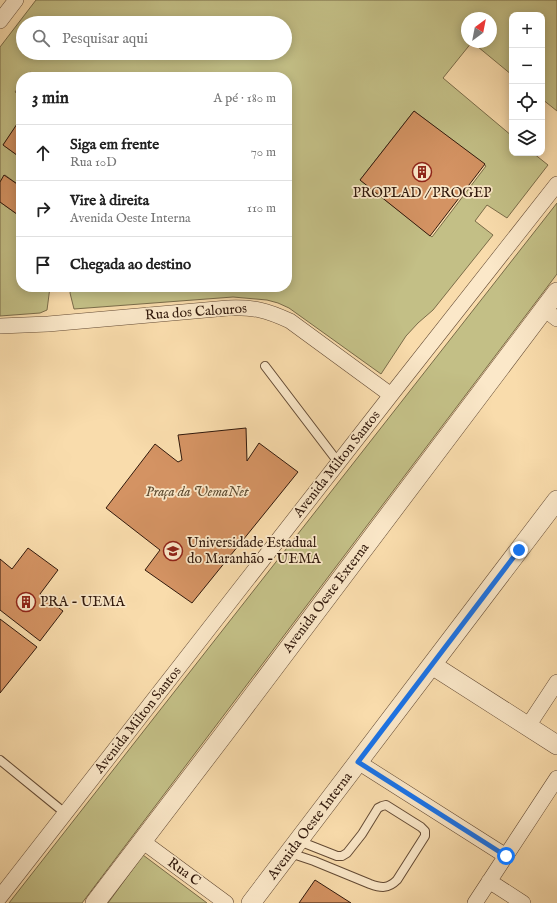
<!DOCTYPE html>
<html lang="pt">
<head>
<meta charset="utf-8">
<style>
	:root { --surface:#fff; --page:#f6f6f6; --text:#222; --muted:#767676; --line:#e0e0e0 }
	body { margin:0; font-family:"IM FELL English",serif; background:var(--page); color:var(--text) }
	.controls { position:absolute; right:12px; top:12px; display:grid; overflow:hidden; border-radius:8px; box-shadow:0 2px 10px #0003 }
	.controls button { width:36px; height:36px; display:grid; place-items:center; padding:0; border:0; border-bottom:1px solid var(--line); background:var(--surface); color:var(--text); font:20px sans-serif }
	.compass { position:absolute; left:461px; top:12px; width:36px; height:36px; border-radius:50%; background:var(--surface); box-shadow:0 2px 10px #0003; rotate:32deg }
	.stop { position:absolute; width:12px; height:12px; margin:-9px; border:3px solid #1a73e8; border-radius:50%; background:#fff }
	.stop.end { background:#1a73e8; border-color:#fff; box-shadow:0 1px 4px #0008 }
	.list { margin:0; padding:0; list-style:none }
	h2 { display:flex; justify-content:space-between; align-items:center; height:52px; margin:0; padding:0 16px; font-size:17px }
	h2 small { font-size:13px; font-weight:400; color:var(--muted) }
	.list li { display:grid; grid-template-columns:26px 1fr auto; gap:12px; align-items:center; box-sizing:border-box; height:56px; padding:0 16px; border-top:1px solid var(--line) }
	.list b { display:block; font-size:15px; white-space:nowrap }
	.list p { margin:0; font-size:13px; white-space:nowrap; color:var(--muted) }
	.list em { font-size:13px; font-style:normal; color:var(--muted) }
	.icon { flex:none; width:22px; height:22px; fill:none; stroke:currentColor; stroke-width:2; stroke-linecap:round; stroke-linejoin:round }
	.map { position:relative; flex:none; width:557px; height:903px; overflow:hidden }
	.search { position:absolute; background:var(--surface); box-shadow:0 2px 10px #0003; left:16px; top:16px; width:276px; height:44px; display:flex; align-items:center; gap:10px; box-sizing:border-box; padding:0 14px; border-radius:22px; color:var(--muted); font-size:15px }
	.panel { position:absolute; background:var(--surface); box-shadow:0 2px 10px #0003; left:16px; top:72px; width:276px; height:220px; border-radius:16px }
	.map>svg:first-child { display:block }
	.green { fill:#c3bf86; stroke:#7a6c49; fill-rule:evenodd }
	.building { fill:#d49363; stroke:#31190c }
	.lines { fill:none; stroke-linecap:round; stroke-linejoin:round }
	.service-casing { stroke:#634a34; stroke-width:10 }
	.minor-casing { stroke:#634a34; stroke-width:16 }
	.tertiary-casing { stroke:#634a34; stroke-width:20 }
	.service { stroke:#fbe8c9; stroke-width:8 }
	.minor { stroke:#fbe8c9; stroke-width:15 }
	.tertiary { stroke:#fbe8c9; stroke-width:19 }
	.route { stroke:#1a73e8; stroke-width:5 }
	.labels { text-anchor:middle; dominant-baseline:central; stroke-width:3.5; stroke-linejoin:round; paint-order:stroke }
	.poi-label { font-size:14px; fill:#31190c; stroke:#fbe8c9; text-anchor:start }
	.street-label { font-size:14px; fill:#31190c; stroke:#fbe8c9 }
	.park-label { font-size:14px; font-style:italic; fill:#5d4b31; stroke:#fbe8c9 }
</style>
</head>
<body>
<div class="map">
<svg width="557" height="903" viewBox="0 0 557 903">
	<rect width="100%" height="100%" fill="#f9dcac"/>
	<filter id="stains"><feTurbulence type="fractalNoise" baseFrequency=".005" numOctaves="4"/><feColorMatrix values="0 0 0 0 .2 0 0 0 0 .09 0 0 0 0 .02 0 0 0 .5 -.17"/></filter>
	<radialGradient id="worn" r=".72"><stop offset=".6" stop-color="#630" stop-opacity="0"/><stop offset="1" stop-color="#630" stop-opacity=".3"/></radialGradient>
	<!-- green -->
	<path class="green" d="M36 0H557V111L542 99V15H512V75L472 42 443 78 512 136V153H533L548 165 507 218 487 205 475 221 493 235 433 310 418 323 406 336 381 374 289 308 278 303 267 300 233 297 74 309 70 293 71 287H287V77H37L30 72 26 77H21V84L15 92 21 96V127L17 125 3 145 21 158V184L20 186 5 175 0 182V47ZM467 18H491V42H467ZM23 23H285V53H23ZM414 111 486 166 432 237 360 180Z
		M0 202 21 217V287H50L47 310 40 313 0 316Z
		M557 203V274L82 903H9Z
		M143 855 207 903H108Z"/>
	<!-- building -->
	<path class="building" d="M414 111 485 164 430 236 360 180Z
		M17 124 21 127V158L3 145Z
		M4 175 20 186 21 184V217L0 202V182Z
		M246 428 247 461 259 443 298 472 192 603 145 570 160 550 106 508 155 444 178 462 182 460 178 435Z
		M28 548 58 570 40 594 63 611 40 641 0 610V559L12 569Z
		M0 619 37 647 0 693Z
		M315 880 351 903H299Z"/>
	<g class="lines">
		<defs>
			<path id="service" d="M265 366 338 462
				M0 760 65 813
				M290 853 314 861 370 884C381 888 388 889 397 880L425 836V831L421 827 386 805 382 806 378 808 362 834 347 853 342 856H337L299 841"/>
			<path id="minor" d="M0 21 16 0
				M544 309 557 319
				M0 326 48 324 228 308C254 307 266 310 290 321L391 395
				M528 726 557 682
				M358 762 506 856
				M142 841 226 903
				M489 881 523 903
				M0 897 391 395 557 184
				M475 903 557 778"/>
			<path id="tertiary" d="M432 665 557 745
				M95 903 224 734 557 292
				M251 903 557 500"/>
		</defs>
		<!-- service casing -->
		<use href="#service" class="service-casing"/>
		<!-- minor casing -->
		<use href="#minor" class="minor-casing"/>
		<!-- tertiary casing -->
		<use href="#tertiary" class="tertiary-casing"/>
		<!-- service -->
		<use href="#service" class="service"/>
		<!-- minor -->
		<use href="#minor" class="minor"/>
		<!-- tertiary -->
		<use href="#tertiary" class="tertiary"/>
	</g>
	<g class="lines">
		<!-- route -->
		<path class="route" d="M506 856 358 762 519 550"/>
	</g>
	<!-- icons -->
	<defs>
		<symbol id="building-ring" viewBox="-11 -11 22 22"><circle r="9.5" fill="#fbe8c9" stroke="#8f2418" stroke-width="1.5"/><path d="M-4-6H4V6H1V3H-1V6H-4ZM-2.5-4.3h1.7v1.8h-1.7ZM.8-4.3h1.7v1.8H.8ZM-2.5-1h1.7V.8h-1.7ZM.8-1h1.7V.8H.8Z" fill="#8f2418"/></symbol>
		<symbol id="university-ring" viewBox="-11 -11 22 22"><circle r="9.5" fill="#fbe8c9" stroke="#8f2418" stroke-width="1.5"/><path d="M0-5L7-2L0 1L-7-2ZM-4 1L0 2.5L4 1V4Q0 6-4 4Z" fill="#8f2418"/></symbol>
	</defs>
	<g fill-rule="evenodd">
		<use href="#building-ring" x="411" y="161" width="22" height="22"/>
		<use href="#university-ring" x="162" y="540" width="22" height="22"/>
		<use href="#building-ring" x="15" y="591" width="22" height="22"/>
	</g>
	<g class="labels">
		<!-- poi labels -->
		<g class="poi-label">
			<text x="422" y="193" text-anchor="middle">PROPLAD / PROGEP</text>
			<text x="187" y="543">Universidade Estadual<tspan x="187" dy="16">do Maranhão - UEMA</tspan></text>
			<text x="40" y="602">PRA - UEMA</text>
		</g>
		<!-- street labels -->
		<g class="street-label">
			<text transform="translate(196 312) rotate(-4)">Rua dos Calouros</text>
			<text transform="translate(337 464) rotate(-52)">Avenida Milton Santos</text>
			<text transform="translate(326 598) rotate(-53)">Avenida Oeste Externa</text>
			<text transform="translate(138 720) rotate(-52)">Avenida Milton Santos</text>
			<text transform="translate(310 826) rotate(-53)">Avenida Oeste Interna</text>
			<text transform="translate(184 872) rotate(36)">Rua C</text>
		</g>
		<!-- park labels -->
		<g class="park-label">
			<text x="197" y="492">Praça da UemaNet</text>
		</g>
	</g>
	<rect width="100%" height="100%" filter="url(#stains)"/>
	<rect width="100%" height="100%" fill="url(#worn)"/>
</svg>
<div class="controls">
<button>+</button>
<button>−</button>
<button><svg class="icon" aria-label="locate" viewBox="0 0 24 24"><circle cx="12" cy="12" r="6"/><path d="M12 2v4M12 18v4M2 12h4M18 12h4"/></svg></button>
<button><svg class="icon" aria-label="layers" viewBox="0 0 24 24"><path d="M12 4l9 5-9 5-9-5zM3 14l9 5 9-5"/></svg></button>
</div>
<svg class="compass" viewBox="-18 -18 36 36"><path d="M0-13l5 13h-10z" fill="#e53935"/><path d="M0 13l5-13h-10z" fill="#767676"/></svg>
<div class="stop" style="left:506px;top:856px"></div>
<div class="stop end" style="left:519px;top:550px"></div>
<div class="search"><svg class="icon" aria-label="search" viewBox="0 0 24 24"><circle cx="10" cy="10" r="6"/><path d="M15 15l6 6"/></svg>Pesquisar aqui</div>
<section class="panel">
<h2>3 min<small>A pé · 180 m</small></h2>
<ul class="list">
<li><svg class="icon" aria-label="ahead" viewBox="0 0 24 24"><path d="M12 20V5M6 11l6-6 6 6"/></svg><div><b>Siga em frente</b><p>Rua 10D</p></div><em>70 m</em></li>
<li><svg class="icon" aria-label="right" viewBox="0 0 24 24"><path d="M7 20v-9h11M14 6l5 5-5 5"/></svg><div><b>Vire à direita</b><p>Avenida Oeste Interna</p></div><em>110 m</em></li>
<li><svg class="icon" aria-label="arrive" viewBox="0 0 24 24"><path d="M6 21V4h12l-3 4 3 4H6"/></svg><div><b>Chegada ao destino</b></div></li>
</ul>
</section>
</div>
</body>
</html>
